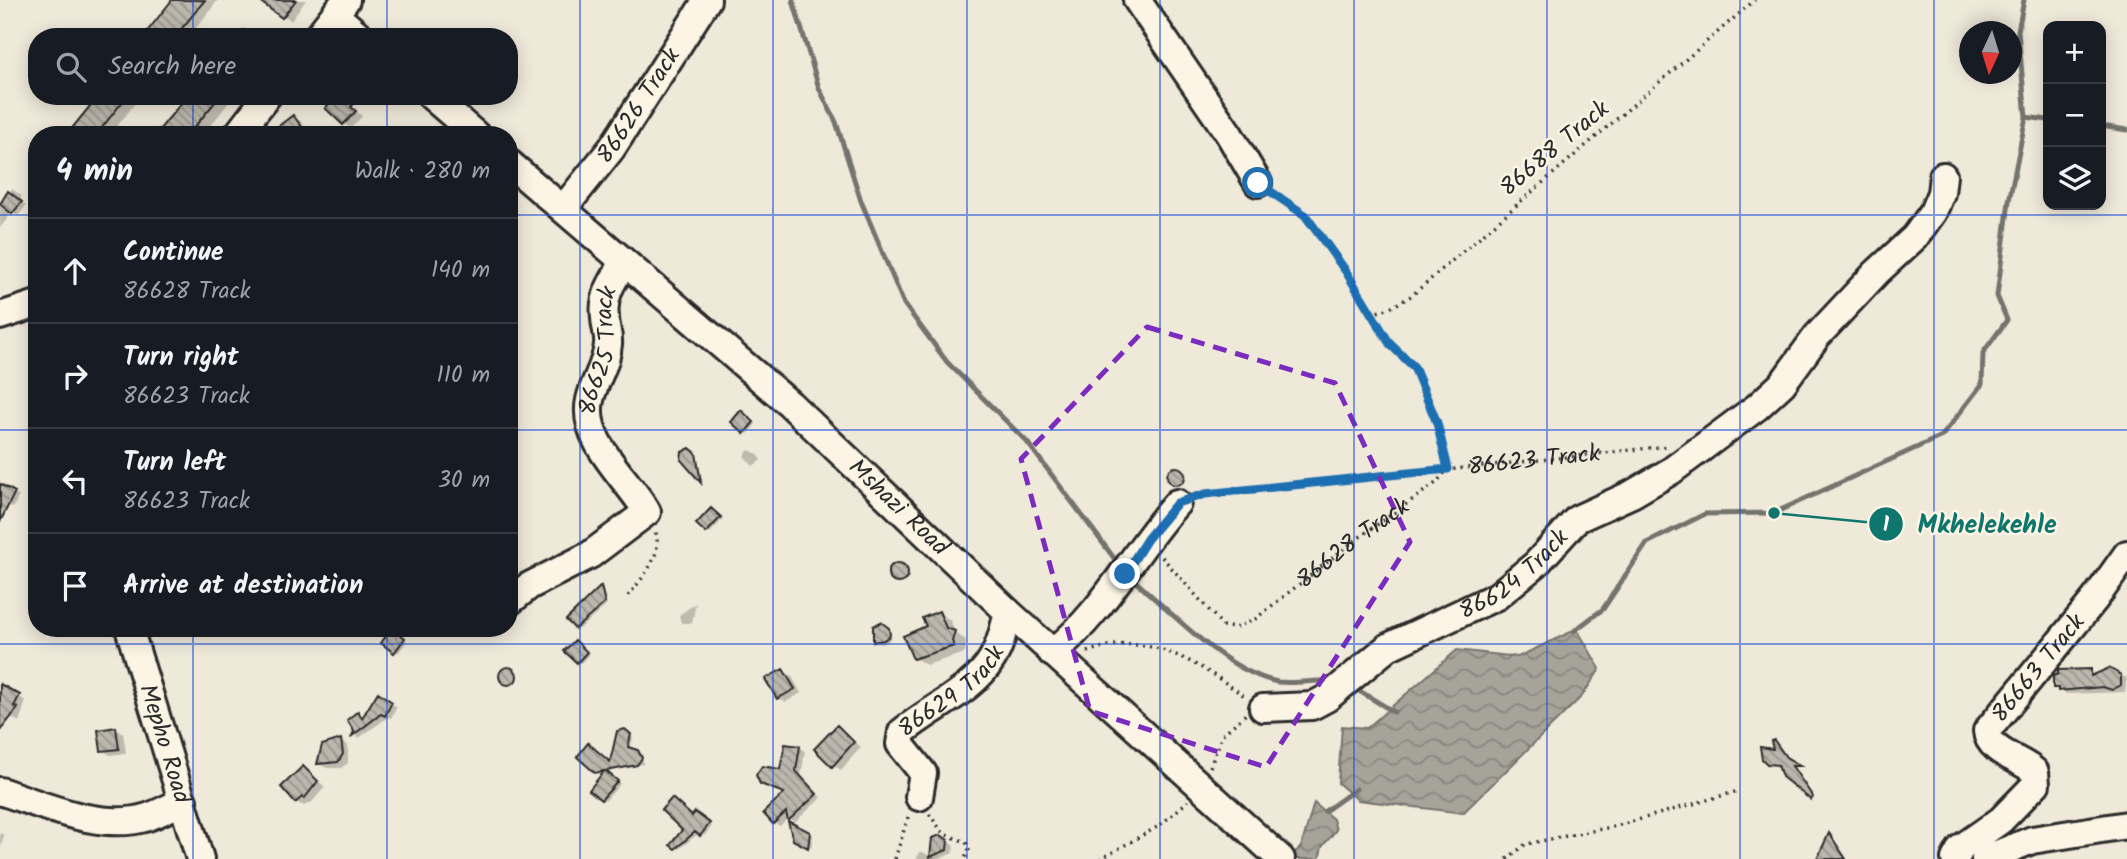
<!DOCTYPE html>
<html lang="en">
<head>
<meta charset="utf-8">
<style>
	:root { --surface:#171b24; --page:#20242c; --text:#f1f3f6; --muted:#9ea1a6; --line:#363941 }
	body { margin:0; font-family:Kalam,sans-serif; background:var(--page); color:var(--text) }
	.controls { position:absolute; right:21px; top:21px; display:grid; overflow:hidden; border-radius:14px; box-shadow:0 4px 18px #0003 }
	.controls button { width:63px; height:63px; display:grid; place-items:center; padding:0; border:0; border-bottom:2px solid var(--line); background:var(--surface); color:var(--text); font:35px sans-serif }
	.compass { position:absolute; left:1959px; top:21px; width:63px; height:63px; border-radius:50%; background:var(--surface); box-shadow:0 4px 18px #0003; rotate:184deg }
	.stop { position:absolute; width:21px; height:21px; margin:-16px; border:5px solid #1f6fb2; border-radius:50%; background:#fff }
	.stop.end { background:#1f6fb2; border-color:#fff; box-shadow:0 2px 7px #0008 }
	.list { margin:0; padding:0; list-style:none }
	h2 { display:flex; justify-content:space-between; align-items:center; height:91px; margin:0; padding:0 28px; font-size:30px }
	h2 small { font-size:23px; font-weight:400; color:var(--muted) }
	.list li { display:grid; grid-template-columns:46px 1fr auto; gap:21px; align-items:center; box-sizing:border-box; height:105px; padding:0 28px; border-top:2px solid var(--line) }
	.list b { display:block; font-size:26px; white-space:nowrap }
	.list p { margin:0; font-size:23px; white-space:nowrap; color:var(--muted) }
	.list em { font-size:23px; font-style:normal; color:var(--muted) }
	.icon { flex:none; width:38px; height:38px; fill:none; stroke:currentColor; stroke-width:2; stroke-linecap:round; stroke-linejoin:round }
	.map { position:relative; flex:none; width:2127px; height:859px; overflow:hidden }
	.search { position:absolute; background:var(--surface); box-shadow:0 4px 18px #0003; left:28px; top:28px; width:490px; height:77px; display:flex; align-items:center; gap:18px; box-sizing:border-box; padding:0 24px; border-radius:28px; color:var(--muted); font-size:26px }
	.panel { position:absolute; background:var(--surface); box-shadow:0 4px 18px #0003; left:28px; top:126px; width:490px; height:511px; border-radius:28px }
	.map>svg:first-child { display:block }
	.water { fill:url(#water-waves); stroke:#75736d; stroke-width:2 }
	.shadow { fill:#0003 }
	.lines { fill:none; stroke-linecap:round; stroke-linejoin:round }
	.stream { stroke:#75736d; stroke-width:5 }
	.building { fill:url(#building-back-hatch); stroke:#2b2b2b; stroke-width:2 }
	.minor-casing { stroke:#2b2b2b; stroke-width:32 }
	.path { stroke:#2b2b2b; stroke-width:3.5; stroke-dasharray:2 5; stroke-linecap:butt }
	.minor { stroke:#fcf5e5; stroke-width:26 }
	.route { stroke:#1f6fb2; stroke-width:9 }
	.marked { fill:none; stroke:#7b2cbf; stroke-width:5; stroke-dasharray:14 9; stroke-linejoin:round }
	.grid { fill:none; stroke:#1d4ed8; stroke-width:2; stroke-opacity:0.55 }
	.labels { text-anchor:middle; dominant-baseline:central; stroke-width:5; stroke-linejoin:round; paint-order:stroke }
	.street-label { font-size:24px; fill:#2b2b2b; stroke:#fcf5e5 }
	.leader { fill:none; stroke:#0f766e; stroke-width:2.5 }
	.callout-dot { fill:#0f766e; stroke:#fcf5e5; stroke-width:2.5 }
	.mark-label { font-size:21px; text-anchor:middle; font-weight:bold; fill:#fff }
	.callout-label { font-size:26px; text-anchor:middle; font-weight:bold; fill:#0f766e; stroke:#fcf5e5; stroke-width:5; stroke-linejoin:round; paint-order:stroke }
</style>
</head>
<body>
<div class="map">
<svg width="2127" height="859" viewBox="0 0 2127 859">
	<defs>
		<pattern id="water-waves" width="16" height="10" patternUnits="userSpaceOnUse" patternTransform="scale(1.75)"><rect width="16" height="10" fill="#a6a399"/><path d="M0 5q4-4 8 0t8 0" fill="none" stroke="#87857d"/></pattern>
		<pattern id="building-back-hatch" width="6" height="6" patternUnits="userSpaceOnUse" patternTransform="scale(1.75)"><rect width="6" height="6" fill="#bcb7ac"/><path d="M-1 5l2 2M0 0l6 6M5-1l2 2" fill="none" stroke="#99958c"/></pattern>
	</defs>
	<rect width="100%" height="100%" fill="#efe9da"/>
	<filter id="ink" filterUnits="userSpaceOnUse"><feTurbulence type="fractalNoise" baseFrequency=".0143" numOctaves="2"/><feDisplacementMap in="SourceGraphic" scale="14" xChannelSelector="R" yChannelSelector="G"/><feConvolveMatrix kernelMatrix="1 2 1 2 8 2 1 2 1" color-interpolation-filters="sRGB"/></filter>
	<g filter="url(#ink)">
		<!-- water -->
		<path class="water" d="M1577 629 1600 669 1582 696 1463 813 1358 800 1338 783 1342 726 1367 728 1457 650 1518 657Z
			M1314 803 1333 819 1336 830 1322 847 1319 859H1288L1301 847Z"/>
		<!-- shadow -->
		<path class="shadow" d="M175 0H218L189 37H145Z
			M269 0H306L291 21Z
			M243 28 254 35 256 37H236Z
			M101 96H141L110 135H82Z
			M187 96H234L203 135H156Z
			M345 101 362 116 351 128 344 124Z
			M293 117 300 121 311 135H281Z
			M12 189 22 196 19 200 26 206 18 216 12 212 0 228V203Z
			M509 382 518 392 509 400Z
			M744 414 756 424 748 434 745 432Z
			M749 450 758 454 761 460 753 466 744 456Z
			M693 451 696 453 703 482 683 460Z
			M1171 477a8 8 0 1 1 16 0a8 8 0 1 1-16 0Z
			M0 488 19 496 13 508 0 502Z
			M715 512 723 519 710 533 707 531Z
			M891 575a9 9 0 1 1 18 0a9 9 0 1 1-18 0Z
			M602 588 607 605 579 629 576 628 568 620Z
			M696 603 692 623H681L679 615Z
			M939 613 950 620 956 634 966 640 965 653 926 665 915 658 928 627Z
			M873 635a9 9 0 1 1 18 0a9 9 0 1 1-18 0Z
			M392 631 407 641 398 653 384 643Z
			M578 643 589 654 581 663 578 661Z
			M502 677a8 8 0 1 1 16 0a8 8 0 1 1-16 0Z
			M2109 670 2127 678 2125 692 2067 694 2054 687 2090 671 2097 675Z
			M783 671 791 675 801 693 786 702 778 698Z
			M0 686 26 701 19 722 0 711Z
			M378 695 397 707 391 718 388 717 359 738 354 735 358 713 364 717Z
			M837 727 861 747 841 770 833 765Z
			M115 729 123 733 126 753 110 755 102 750Z
			M628 733 633 738 630 750 643 757V764L607 772 620 784 605 801 591 790 605 773 596 771 611 764Z
			M340 741 348 745V763L341 768H327L319 764Z
			M1774 742 1789 761 1799 767 1793 766 1815 800 1780 765Z
			M799 748 805 751 801 776 821 798 795 822 789 817 780 826 774 823 786 794 757 775 768 767 782 771Z
			M304 768 325 787 312 802 304 806 296 802Z
			M699 816 712 826 704 836 699 833 679 849 676 847 693 818Z
			M0 833 4 835 0 849Z
			M810 833 813 835 811 848 794 839Z
			M934 840H947L954 845 953 853 938 859H916L921 851 931 857Z"/>
		<g class="lines">
			<!-- stream -->
			<path class="stream" d="M793 0 819 88 836 122 861 201 904 304 947 362 1027 442 1120 566
				M2026 117 2048 120
				M2101 126 2127 130
				M1129 576C1170 610 1225 672 1278 682 1295 684 1315 680 1332 681
				M1574 631 1603 609 1647 543 1705 514 1774 513 1942 436 1982 384 1983 353 2007 320 1997 296 2009 201 2026 117 2018 31 2024 0
				M1351 686 1394 712
				M1325 811 1356 789"/>
		</g>
		<!-- building -->
		<path class="building" d="M172 0H205L175 37H143Z
			M258 0H296L282 18Z
			M98 96H127L96 135H80L73 127Z
			M187 96H220L188 135H155Z
			M336 96H361L351 107 356 111 343 125 325 108Z
			M293 115 308 135H267Z
			M8 191 22 202 12 214 0 204Z
			M741 410 754 422 744 434 731 422Z
			M690 448 696 453 701 483 681 460 682 452Z
			M1167 476a9 9 0 1 1 18 0a9 9 0 1 1-18 0Z
			M0 484 15 492 0 522Z
			M711 508 721 517 706 533 696 524Z
			M888 573a10 10 0 1 1 20 0a10 10 0 1 1-20 0Z
			M601 586 605 603 575 629 566 620Z
			M939 611 946 628 955 631 952 641 954 646 913 659 903 636 926 626 922 618Z
			M881 622 889 628 890 635 884 640 873 642V626Z
			M392 628 405 638 394 653 381 643Z
			M575 640 587 652 577 663 564 651Z
			M499 676a9 9 0 1 1 18 0a9 9 0 1 1-18 0Z
			M2109 668 2121 675V685L2112 690 2103 687 2058 691V688H2053V676L2058 674V670L2091 669V676Z
			M783 669 795 689 777 699 765 679Z
			M0 684 20 695 14 706 18 708 0 731Z
			M378 692 392 702 385 716 381 714 352 736 354 731 347 720 358 711 362 718Z
			M837 725 854 742 832 767 814 749Z
			M116 727 119 749 101 751 98 730Z
			M625 729 631 734 628 747 638 750 642 758 637 765 606 771 618 781 601 800 589 790 604 771 595 773 577 757 588 743 610 762 617 731Z
			M341 739 343 754 338 762 317 764 322 745Z
			M1774 740 1786 757 1801 766H1792L1813 797 1811 800 1782 777 1778 765 1767 764 1762 759 1760 747 1773 749 1771 741Z
			M785 744 800 746 796 771 817 794 788 821 786 812 773 824 763 813 784 793 760 784 756 775 762 766 780 769Z
			M303 766 318 781 304 799 302 797 295 803 281 787Z
			M672 798 692 816 695 812 710 823 700 836 695 832 675 849 670 845 682 830 661 810Z
			M788 821 810 832 808 848 793 840Z
			M1829 833 1846 859H1817Z
			M941 835 948 840 947 850 930 857 932 838Z"/>
		<g class="lines">
			<defs>
				<g id="minor">
					<path d="M1137 0 1229 134 1258 183"/>
					<path d="M335 15 361 37"/>
					<path d="M317 37 346 0"/>
					<path d="M431 96 476 135"/>
					<path d="M237 135 267 96"/>
					<path id="s3" d="M509 163 790 404 1008 612 1281 859"/>
					<path id="s4" d="M563 209 612 148 707 0"/>
					<path d="M0 316 37 304"/>
					<path id="s5" d="M509 602 529 586 590 555 647 512C628 478 581 442 590 400 594 381 607 364 608 344 609 335 605 326 605 317 602 296 613 280 624 263"/>
					<path id="s6" d="M129 628 200 859"/>
					<path d="M1052 653C1105 611 1133 552 1177 503"/>
					<path id="s7" d="M1263 708 1312 706 1327 698 1388 647 1497 596 1536 564 1577 519 1632 494 1671 471 1757 407 1782 384 1817 336 1876 273 1915 237 1933 212 1941 193 1943 176"/>
					<path d="M0 791C44 805 101 832 148 817 160 813 172 806 183 801"/>
					<path id="s8" d="M919 797 923 773 900 744 902 732C929 709 974 690 992 659 1001 645 1004 628 1008 612"/>
					<path id="s9" d="M1955 859 1961 848 2001 820 2036 784 2035 772C2022 759 1988 752 1987 731L2095 599 2127 554"/>
					<path d="M1985 859 2032 840 2127 825"/>
				</g>
			</defs>
			<!-- minor casing -->
			<use href="#minor" class="minor-casing"/>
			<!-- path -->
			<g class="path">
				<path d="M1371 314 1390 308 1411 296 1755 0"/>
				<path id="s1" d="M1196 497 1668 446"/>
				<path id="s2" d="M1162 557 1223 626 1234 628 1254 620 1350 544 1436 483 1448 469 1437 423 1414 367 1390 344 1345 270 1305 215 1275 195"/>
				<path d="M628 596C643 577 664 555 655 530"/>
				<path d="M1087 652C1149 629 1197 663 1246 697"/>
				<path d="M1210 767 1223 734 1246 714"/>
				<path d="M929 814 944 834 966 842 969 849 965 859"/>
				<path d="M895 859 909 814"/>
				<path d="M1100 859 1159 826 1188 801"/>
				<path d="M1507 859 1526 844 1617 826 1738 791"/>
			</g>
			<!-- minor -->
			<use href="#minor" class="minor"/>
		</g>
	</g>
	<g class="lines" filter="url(#ink)">
		<!-- route -->
		<path class="route" d="M1125 574 1147 539 1177 503 1205 494 1448 469 1437 423 1414 367 1390 344 1345 270 1305 215 1258 183"/>
	</g>
	<!-- marked area -->
	<path class="marked" d="M1147 327 1335 383 1410 542 1266 767 1090 711 1021 459Z"/>
	<!-- grid -->
	<path class="grid" d="M193 0V37M387 0V37M580 0V859M773 0V859M967 0V859M1160 0V859M1354 0V859M1547 0V859M1740 0V859M1934 0V859M193 96V135M387 96V135M0 215H37M509 215H2127M0 430H37M509 430H2127M193 628V859M387 628V859M0 644H2127"/>
	<g class="labels">
		<!-- street labels -->
		<g class="street-label">
			<text stroke="none"><textPath href="#s4" startOffset="128">86626 Track</textPath></text>
			<text transform="translate(1555 149) rotate(-40)">86688 Track</text>
			<text stroke="none"><textPath href="#s5" startOffset="346">86625 Track</textPath></text>
			<text stroke="none"><textPath href="#s1" startOffset="340">86623 Track</textPath></text>
			<text stroke="none"><textPath href="#s3" startOffset="520">Mshazi Road</textPath></text>
			<text stroke="none"><textPath href="#s2" startOffset="250">86628 Track</textPath></text>
			<text stroke="none"><textPath href="#s7" startOffset="292">86624 Track</textPath></text>
			<text stroke="none"><textPath href="#s9" startOffset="270">86663 Track</textPath></text>
			<text stroke="none"><textPath href="#s8" startOffset="138">86629 Track</textPath></text>
			<text stroke="none"><textPath href="#s6" startOffset="121">Mepho Road</textPath></text>
		</g>
	</g>
	<!-- callouts -->
	<path class="leader" d="M1774 513L1886 524"/>
	<g class="callout-dot">
		<circle cx="1774" cy="513" r="7"/>
		<circle cx="1886" cy="524" r="18"/>
	</g>
	<g class="mark-label">
		<text x="1886" y="531">1</text>
	</g>
	<g class="callout-label">
		<text x="1987" y="533">Mkhelekehle</text>
	</g>
</svg>
<div class="controls">
<button>+</button>
<button>−</button>
<button><svg class="icon" aria-label="layers" viewBox="0 0 24 24"><path d="M12 4l9 5-9 5-9-5zM3 14l9 5 9-5"/></svg></button>
</div>
<svg class="compass" viewBox="-18 -18 36 36"><path d="M0-13l5 13h-10z" fill="#e53935"/><path d="M0 13l5-13h-10z" fill="#9ea1a6"/></svg>
<div class="stop" style="left:1258px;top:183px"></div>
<div class="stop end" style="left:1125px;top:574px"></div>
<div class="search"><svg class="icon" aria-label="search" viewBox="0 0 24 24"><circle cx="10" cy="10" r="6"/><path d="M15 15l6 6"/></svg>Search here</div>
<section class="panel">
<h2>4 min<small>Walk · 280 m</small></h2>
<ul class="list">
<li><svg class="icon" aria-label="ahead" viewBox="0 0 24 24"><path d="M12 20V5M6 11l6-6 6 6"/></svg><div><b>Continue</b><p>86628 Track</p></div><em>140 m</em></li>
<li><svg class="icon" aria-label="right" viewBox="0 0 24 24"><path d="M7 20v-9h11M14 6l5 5-5 5"/></svg><div><b>Turn right</b><p>86623 Track</p></div><em>110 m</em></li>
<li><svg class="icon" aria-label="left" viewBox="0 0 24 24"><path d="M17 20v-9H6M10 6l-5 5 5 5"/></svg><div><b>Turn left</b><p>86623 Track</p></div><em>30 m</em></li>
<li><svg class="icon" aria-label="arrive" viewBox="0 0 24 24"><path d="M6 21V4h12l-3 4 3 4H6"/></svg><div><b>Arrive at destination</b></div></li>
</ul>
</section>
</div>
</body>
</html>
